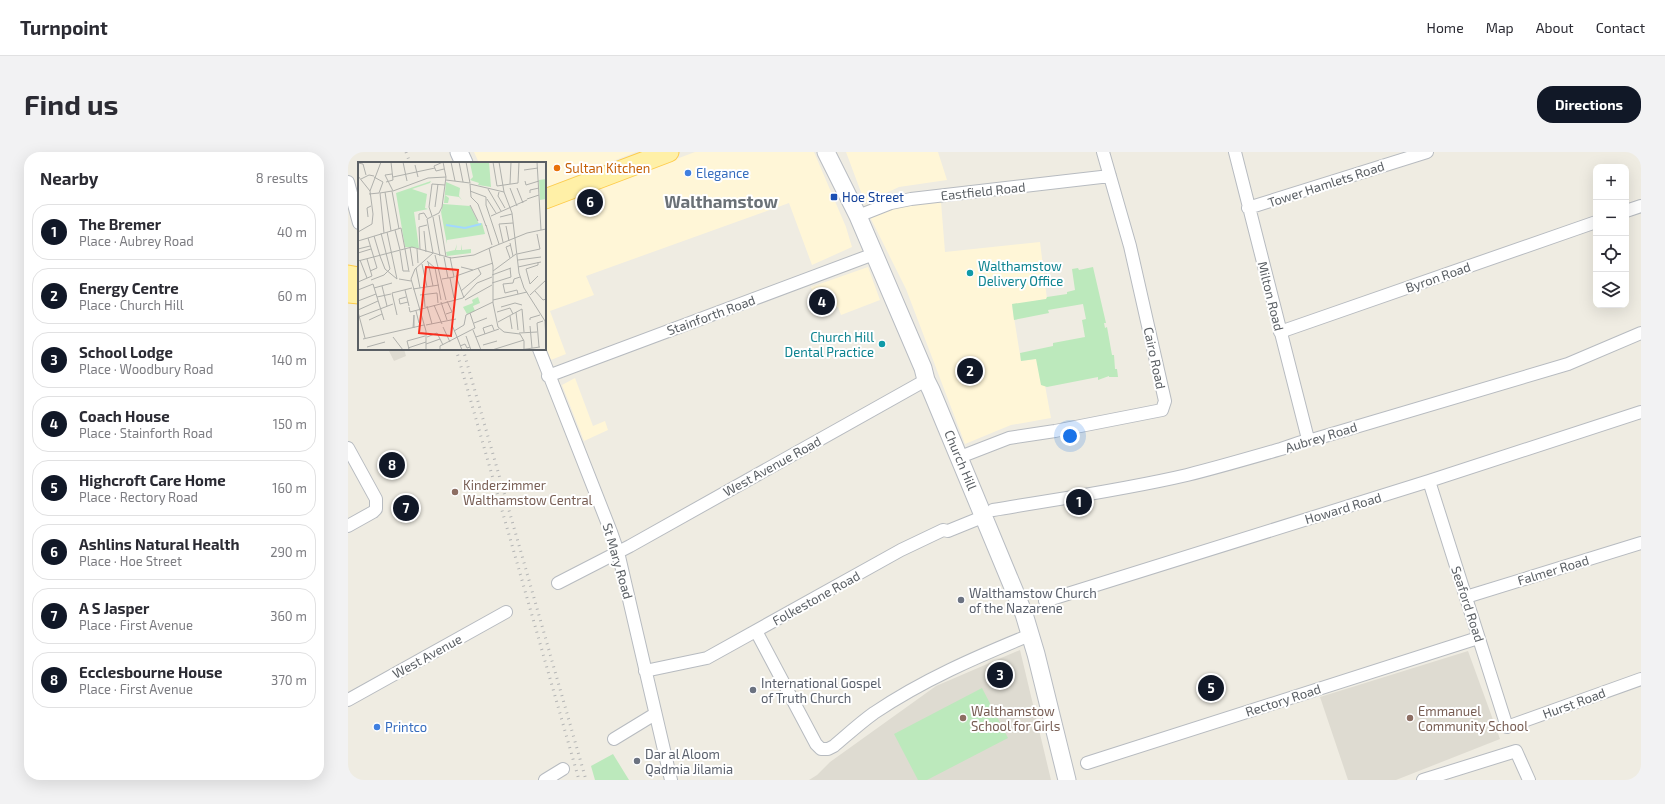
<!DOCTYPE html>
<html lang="en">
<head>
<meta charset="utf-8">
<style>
	:root { --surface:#fff; --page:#f2f2f3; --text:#2b2b33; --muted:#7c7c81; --line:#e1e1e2; --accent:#111827 }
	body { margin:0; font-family:"Exo 2",sans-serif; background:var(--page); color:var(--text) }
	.controls { position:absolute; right:12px; top:12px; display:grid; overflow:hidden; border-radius:8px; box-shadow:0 4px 16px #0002 }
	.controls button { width:36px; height:36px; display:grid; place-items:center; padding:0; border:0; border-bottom:1px solid var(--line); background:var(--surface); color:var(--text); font:20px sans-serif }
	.you { position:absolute; left:722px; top:284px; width:14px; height:14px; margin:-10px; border:3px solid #fff; border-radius:50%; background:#1a73e8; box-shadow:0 0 0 6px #1a73e833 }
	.badge { display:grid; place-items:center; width:26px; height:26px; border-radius:50%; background:var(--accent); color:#fff; font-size:13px; font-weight:700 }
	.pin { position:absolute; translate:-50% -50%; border:2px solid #fff; box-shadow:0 1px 4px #0006 }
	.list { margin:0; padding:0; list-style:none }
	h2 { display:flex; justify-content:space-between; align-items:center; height:52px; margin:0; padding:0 16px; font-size:17px }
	h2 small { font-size:13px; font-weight:400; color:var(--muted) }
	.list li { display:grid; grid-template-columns:26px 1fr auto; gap:12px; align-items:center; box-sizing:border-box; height:56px; margin:0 8px 8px; padding:0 8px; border:1px solid var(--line); border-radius:16px }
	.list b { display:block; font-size:15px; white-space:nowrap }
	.list p { margin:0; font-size:13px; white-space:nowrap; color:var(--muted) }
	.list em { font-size:13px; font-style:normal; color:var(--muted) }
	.icon { flex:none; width:22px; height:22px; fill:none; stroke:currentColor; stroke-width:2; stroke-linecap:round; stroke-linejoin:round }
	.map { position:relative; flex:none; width:1293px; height:628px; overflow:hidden; border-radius:16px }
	header { display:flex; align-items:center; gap:24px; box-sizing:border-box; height:56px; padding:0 20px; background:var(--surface); border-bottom:1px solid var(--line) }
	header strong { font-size:19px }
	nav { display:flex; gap:22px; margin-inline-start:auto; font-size:14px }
	.intro { display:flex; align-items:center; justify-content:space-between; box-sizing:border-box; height:96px; padding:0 24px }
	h1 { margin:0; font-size:28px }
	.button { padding:10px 18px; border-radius:16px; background:var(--accent); color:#fff; font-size:14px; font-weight:700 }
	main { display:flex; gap:24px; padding:0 24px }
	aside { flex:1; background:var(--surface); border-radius:16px; box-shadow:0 4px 16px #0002 }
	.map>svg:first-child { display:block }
	.commercial { fill:#fff6d7 }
	.education { fill:#dedbd1 }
	.green { fill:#bce9bc }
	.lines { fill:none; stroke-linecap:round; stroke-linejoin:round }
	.street-casing { stroke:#b7bbc0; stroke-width:14 }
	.secondary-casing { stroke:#b8bcc2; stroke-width:19 }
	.primary-casing { stroke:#fecc4b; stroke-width:21 }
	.street { stroke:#fff; stroke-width:12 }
	.secondary { stroke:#fff; stroke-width:17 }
	.primary { stroke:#fff0a7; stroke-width:19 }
	.rail { stroke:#b4b5b5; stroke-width:3; stroke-dasharray:1 5; stroke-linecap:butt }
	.food-dot { fill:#e8710a; stroke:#fff; stroke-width:1.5 }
	.shop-dot { fill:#3f7fe0; stroke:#fff; stroke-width:1.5 }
	.transit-dot { fill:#1a4fb4; stroke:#fff; stroke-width:1.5 }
	.culture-dot { fill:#0f9aa8; stroke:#fff; stroke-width:1.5 }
	.education-dot { fill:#8d6e63; stroke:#fff; stroke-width:1.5 }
	.worship-dot { fill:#6b7280; stroke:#fff; stroke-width:1.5 }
	.labels { text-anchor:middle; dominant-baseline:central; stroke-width:4; stroke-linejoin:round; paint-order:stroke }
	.food-label { font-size:13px; fill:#c56008; stroke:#fff; text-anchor:start }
	.shop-label { font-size:13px; fill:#366cbe; stroke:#fff; text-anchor:start }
	.street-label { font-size:13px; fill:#5a5f64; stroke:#fff }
	.transit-label { font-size:13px; fill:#164399; stroke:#fff; text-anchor:start }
	.culture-label { font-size:13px; fill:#0d838f; stroke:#fff; text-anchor:start }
	.education-label { font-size:13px; fill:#785e54; stroke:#fff; text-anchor:start }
	.worship-label { font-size:13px; fill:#5b616d; stroke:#fff; text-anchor:start }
	.district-label { font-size:17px; font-weight:bold; fill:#6b7177; stroke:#fff }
	.inset-river { fill:none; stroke:#a2d7ff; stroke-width:2 }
	.inset-road { fill:none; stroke:#afb0ac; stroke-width:1 }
	.view { fill:#f92e1e; fill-opacity:0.15; stroke:#f92e1e; stroke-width:2 }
	.inset-edge { fill:none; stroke:#5a5f64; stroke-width:2 }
</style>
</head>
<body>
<header>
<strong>Turnpoint</strong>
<nav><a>Home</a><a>Map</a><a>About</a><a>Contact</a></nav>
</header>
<div class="intro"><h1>Find us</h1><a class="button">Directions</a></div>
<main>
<aside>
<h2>Nearby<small>8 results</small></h2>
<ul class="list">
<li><span class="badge">1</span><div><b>The Bremer</b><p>Place · Aubrey Road</p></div><em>40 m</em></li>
<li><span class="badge">2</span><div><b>Energy Centre</b><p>Place · Church Hill</p></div><em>60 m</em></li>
<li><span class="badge">3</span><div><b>School Lodge</b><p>Place · Woodbury Road</p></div><em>140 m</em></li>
<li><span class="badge">4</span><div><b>Coach House</b><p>Place · Stainforth Road</p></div><em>150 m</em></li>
<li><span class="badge">5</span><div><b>Highcroft Care Home</b><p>Place · Rectory Road</p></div><em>160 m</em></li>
<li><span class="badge">6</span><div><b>Ashlins Natural Health</b><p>Place · Hoe Street</p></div><em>290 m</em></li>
<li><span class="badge">7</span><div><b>A S Jasper</b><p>Place · First Avenue</p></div><em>360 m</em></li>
<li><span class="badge">8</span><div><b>Ecclesbourne House</b><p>Place · First Avenue</p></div><em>370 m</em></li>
</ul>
</aside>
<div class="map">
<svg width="1293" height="628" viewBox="0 0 1293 628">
	<rect width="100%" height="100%" fill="#efece2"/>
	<!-- commercial -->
	<path class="commercial" d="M126 0H288L197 36V11H131Z
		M347 0H466L498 75 504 95 464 113 441 51 238 124 246 143 202 159 218 202 203 208 197 193V60L203 54Z
		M498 0H590L599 28 551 35 517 51Z
		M593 50 597 100 692 90 699 147 664 153 673 209 692 206 703 266 663 273 617 292 558 137 522 65 550 55Z
		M520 115 532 148 493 163 490 155 473 161 463 135Z
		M227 226 245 274 257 269 260 278 236 289 214 233Z"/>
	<!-- education -->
	<path class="education" d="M40 197H56L58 204 46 209Z
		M672 498 703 628H461L469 623 482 610 588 534Z
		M1120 499 1152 587 1048 628H1000L972 545Z"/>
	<!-- green -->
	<path class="green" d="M745 115 758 171H756L757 176 759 175 764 203H766L767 217H769L770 225H761V224L750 228V225L699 235 693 233 688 207 673 209 672 201 705 194V191L737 185 734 168 738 167 735 152 700 158 701 161 666 168 664 152 698 147 699 145 719 142V140L727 138 724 117 730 116 731 118Z
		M634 536 660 586 579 628H570L546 582Z
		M265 602 281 628H247L243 614Z"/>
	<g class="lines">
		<defs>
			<path id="street" d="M887 0 960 287
				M0 30 11 71
				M900 56 1079 0
				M1278 59 1293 54
				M510 64 543 51 563 47 762 24
				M932 180 1248 70
				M191 197 263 380 270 400 323 628
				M200 224 526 102
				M0 296 28 347V357L25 360 0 374
				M612 305 661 286 707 279 814 258 817 249 782 94 755 0
				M1081 329 1159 575 1293 527
				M645 358C710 347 775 338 839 323 871 315 902 306 933 297 945 293 956 288 967 287L1220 212 1293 181
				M210 431 282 394 578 228
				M1118 445 1293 391
				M697 449 1081 329 1293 260
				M408 479 468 592 473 597H480L486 594C499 583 512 571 526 561 575 528 628 505 682 483
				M297 519 359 506 553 398 595 378 600 379 637 364
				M0 548 158 460
				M266 587 307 562
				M739 611 1130 486
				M197 628 215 617
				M1075 628 1168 599 1181 628"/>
			<path id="secondary" d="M111 0 116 11
				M478 0 510 64 575 216 578 228 583 238 676 462 688 502 719 628"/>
			<path id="primary" d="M197 47 321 0
				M0 123 11 125
				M0 141 11 142"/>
		</defs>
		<!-- street casing -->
		<use href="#street" class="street-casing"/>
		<!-- secondary casing -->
		<use href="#secondary" class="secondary-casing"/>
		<!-- primary casing -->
		<use href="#primary" class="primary-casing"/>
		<!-- street -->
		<use href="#street" class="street"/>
		<!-- secondary -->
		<use href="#secondary" class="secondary"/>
		<!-- primary -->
		<use href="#primary" class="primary"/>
		<!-- rail -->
		<path class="rail" d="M58 0 62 11
			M108 197 231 628
			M115 197 238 628"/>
	</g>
	<!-- markers -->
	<circle class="food-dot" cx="209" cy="16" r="4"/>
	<g class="shop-dot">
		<circle cx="340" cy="21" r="4"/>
		<circle cx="29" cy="575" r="4"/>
	</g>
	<rect class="transit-dot" x="482" y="41" width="8" height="8" rx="2"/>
	<g class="culture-dot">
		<circle cx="622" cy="121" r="4"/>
		<circle cx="534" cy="192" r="4"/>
	</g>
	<g class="education-dot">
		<circle cx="107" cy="340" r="4"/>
		<circle cx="615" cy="566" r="4"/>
		<circle cx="1062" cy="566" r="4"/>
	</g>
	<g class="worship-dot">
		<circle cx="613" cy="448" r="4"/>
		<circle cx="405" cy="538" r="4"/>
		<circle cx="289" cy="609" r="4"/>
	</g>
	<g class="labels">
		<!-- food labels -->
		<g class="food-label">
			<text x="217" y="16">Sultan Kitchen</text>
		</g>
		<!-- shop labels -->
		<g class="shop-label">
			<text x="348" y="21">Elegance</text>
			<text x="37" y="575">Printco</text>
		</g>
		<!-- street labels -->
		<g class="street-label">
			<text transform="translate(978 32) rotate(-18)">Tower Hamlets Road</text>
			<text transform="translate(635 39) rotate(-6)">Eastfield Road</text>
			<text transform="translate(1090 125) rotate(-19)">Byron Road</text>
			<text transform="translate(923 144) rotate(76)">Milton Road</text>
			<text transform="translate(363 163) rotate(-20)">Stainforth Road</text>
			<text transform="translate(807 206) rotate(78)">Cairo Road</text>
			<text transform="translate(973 285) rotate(-17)">Aubrey Road</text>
			<text transform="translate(613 308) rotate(67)">Church Hill</text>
			<text transform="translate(424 314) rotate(-29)">West Avenue Road</text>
			<text transform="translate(995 356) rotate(-17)">Howard Road</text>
			<text transform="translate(270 409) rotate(74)">St Mary Road</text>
			<text transform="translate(1205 418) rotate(-17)">Falmer Road</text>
			<text transform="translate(468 446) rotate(-29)">Folkestone Road</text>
			<text transform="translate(1120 452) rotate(72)">Seaford Road</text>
			<text transform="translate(79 504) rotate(-29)">West Avenue</text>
			<text transform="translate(935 548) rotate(-18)">Rectory Road</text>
			<text transform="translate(1226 551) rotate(-20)">Hurst Road</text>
		</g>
		<!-- transit labels -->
		<g class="transit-label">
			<text x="494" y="45">Hoe Street</text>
		</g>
		<!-- culture labels -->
		<g class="culture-label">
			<text x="630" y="114">Walthamstow<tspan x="630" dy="15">Delivery Office</tspan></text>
			<text x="526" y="185" text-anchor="end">Church Hill<tspan x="526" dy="15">Dental Practice</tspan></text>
		</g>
		<!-- education labels -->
		<g class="education-label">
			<text x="115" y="333">Kinderzimmer<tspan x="115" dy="15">Walthamstow Central</tspan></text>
			<text x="623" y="559">Walthamstow<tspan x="623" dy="15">School for Girls</tspan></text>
			<text x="1070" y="559">Emmanuel<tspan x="1070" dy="15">Community School</tspan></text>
		</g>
		<!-- worship labels -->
		<g class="worship-label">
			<text x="621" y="441">Walthamstow Church<tspan x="621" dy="15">of the Nazarene</tspan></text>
			<text x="413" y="531">International Gospel<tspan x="413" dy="15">of Truth Church</tspan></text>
			<text x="297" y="602">Dar al Aloom<tspan x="297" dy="15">Qadmia Jilamia</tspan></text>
		</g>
		<!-- district labels -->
		<g class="district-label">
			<text x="373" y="49">Walthamstow</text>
		</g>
	</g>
	<!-- overview -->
	<g transform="translate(10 10)">
		<rect width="188" height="188" fill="#efece2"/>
		<path d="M131 0 133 25 120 23 121 21 112 18 115 15 112 1ZM188 17V37L182 38 181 18ZM73 19 72 21 54 27 69 32 67 46 70 47 56 50 61 86 47 85 38 31ZM88 20 102 26 101 34 104 38 101 35 87 33 91 36 90 41H86ZM85 42 112 44 121 62 124 61 127 72 89 78V82L83 50ZM99 82 98 88H103V82L104 88 113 87V91L89 94 88 90 97 88ZM120 135 122 141 115 144 117 149 109 152 105 145 115 141 114 138Z" fill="#bce9bc"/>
		<path class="inset-river" d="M88 63 107 66 123 62"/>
		<path class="inset-road" d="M45 0 49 19M85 0 76 4 78 9 86 7M93 0 97 19M101 0 105 20M135 0 139 24 160 21 161 0M141 0 146 30 154 51 161 111 166 126 187 159 188 178M179 0 183 68M0 1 5 2 8 13M57 3 60 15M166 8 180 6M34 12 27 13 35 29 70 16 88 15M0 14 12 29M35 15 77 6M3 17 11 13 16 14M88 18 112 21 108 0M167 19 168 23 181 19M28 20 35 18 33 0M152 22 153 0M152 26 159 44M159 26 165 41M130 27 143 49M112 29 128 35V43L141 82M27 30 33 69M141 30 140 34 147 46M172 31V28L181 26M11 32 21 31 25 20 16 15M129 37 138 51M169 37 181 33M112 43 120 59M77 45 80 22M81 53 88 95M74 54 71 45 74 22 87 23M133 54 169 38M10 55 9 46 13 44M75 55 82 94M142 55 154 52M61 58V52L66 51 69 56M128 63 134 83M128 64 120 42 113 35 112 22 146 30M148 64 151 79M37 68 42 88M66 69 68 90M0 70 14 62 15 52 12 29 23 0M26 71 22 31 34 29 41 67M16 74 22 94M10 76 19 106 12 109M0 79 43 66 47 87M145 80 141 62 155 61M152 81 155 94M52 85 55 104M131 86 135 104V141L140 165 146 170 162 172 166 179V188M132 86 169 71 188 67M0 87 12 84M47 87 51 110M59 87 60 101M62 87 61 65 69 63M42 89 45 109H50M0 91 13 87M159 92 182 87 179 72M77 93 88 138M22 94 27 107 39 117 29 70M86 95 90 116M152 96 148 85 153 83M2 98 9 116M160 98 183 95M0 99 54 85 93 96 116 93 134 85M69 99 77 106 83 138M70 100 75 124M180 100V103L168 107 172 122 180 114M64 102 69 125M103 105 115 108M160 105 183 100M58 106 62 126M135 109 158 92M134 113 153 106M92 116 96 136M41 117 53 119M84 117 96 115 92 95M13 118 26 113 32 107 23 71M0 120 14 114 9 97M134 121 153 115 152 106M24 124 29 144M16 126 34 121M55 127 81 123M0 128 15 122 26 158M47 128 51 144M103 129 123 112 120 106M177 129 185 138 188 137M147 131 145 122 155 121 156 117 162 115M147 131 159 128 160 132M66 132 67 145M62 133 79 131 80 141M172 133 188 118M19 135 33 132M48 135 41 137 42 142 50 140M106 136 98 114 135 101M107 138 134 123M135 138 169 130M0 139 18 132M83 140 89 158M76 143 84 162M69 144 74 162M51 145 52 150 105 136 119 121 134 115M143 145 157 141 164 143M164 147 166 170M0 148 20 139M58 149 61 161M0 150 7 176M139 150 152 146 155 152M158 150 160 168M88 152 94 150 89 139M39 153 34 131 54 126M152 154 154 167M1 155 35 142M11 158 24 152M172 158V156L182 153M140 160 164 147M116 161 129 156M68 163 98 157M94 163 99 175M172 164 174 186M85 165 92 180M55 166 56 153V166M115 168 123 188M96 169 106 163 108 153 135 140M161 171 179 170M127 172 125 166 134 163 136 168M108 174 113 188M35 175 45 188M69 175 79 171 85 183M99 175 104 188M118 175 141 167M5 177 66 163M68 182 82 177M125 183 139 179M102 184 107 182 109 186 112 185M9 185 27 180M181 185 179 161 185 159M50 186 68 180M48 188 51 187 49 179 67 174M68 188V169L53 117 57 107 75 91 69 57 81 51 84 45 88 15 85 0M82 188V184L117 166 112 151M134 188 166 178M161 188 182 185"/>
		<path class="view" d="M68 105 100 108 93 174 61 171Z"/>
		<rect width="188" height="188" class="inset-edge"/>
	</g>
</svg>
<div class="controls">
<button>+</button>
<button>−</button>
<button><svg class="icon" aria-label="locate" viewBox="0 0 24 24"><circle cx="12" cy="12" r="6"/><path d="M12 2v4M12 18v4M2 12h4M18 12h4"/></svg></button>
<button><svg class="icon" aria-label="layers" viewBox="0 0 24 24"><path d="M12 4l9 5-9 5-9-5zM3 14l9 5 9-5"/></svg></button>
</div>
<div class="you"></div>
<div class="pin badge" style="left:731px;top:350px">1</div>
<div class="pin badge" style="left:622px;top:219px">2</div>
<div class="pin badge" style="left:652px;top:523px">3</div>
<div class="pin badge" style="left:474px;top:150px">4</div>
<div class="pin badge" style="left:863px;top:536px">5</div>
<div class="pin badge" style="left:242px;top:50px">6</div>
<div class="pin badge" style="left:58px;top:356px">7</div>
<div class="pin badge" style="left:44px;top:313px">8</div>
</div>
</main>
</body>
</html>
